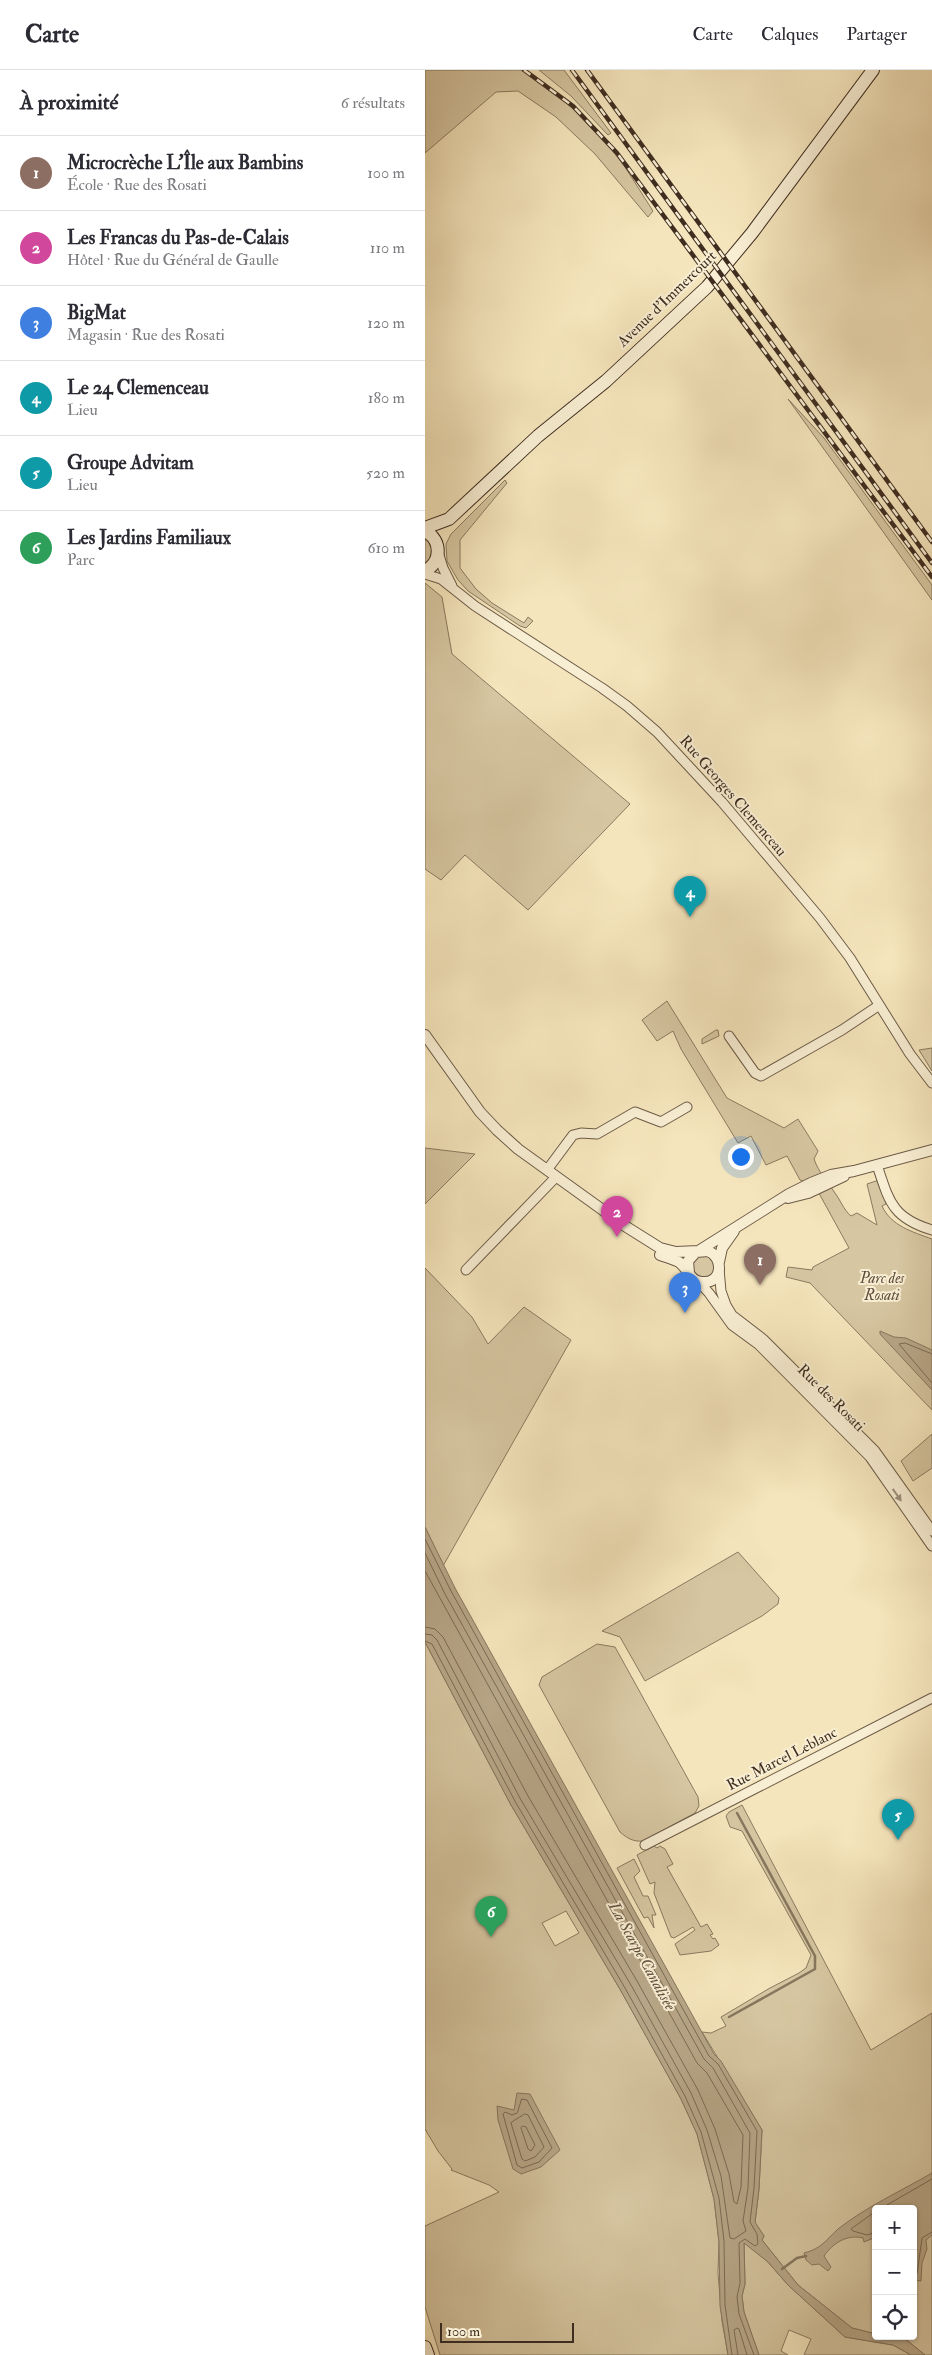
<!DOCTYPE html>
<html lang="fr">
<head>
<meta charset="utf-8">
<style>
	:root { --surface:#fff; --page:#f7f7f7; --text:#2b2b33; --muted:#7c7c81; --line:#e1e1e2; --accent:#db2777 }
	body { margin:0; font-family:"IM FELL Double Pica",serif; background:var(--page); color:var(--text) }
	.controls { position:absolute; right:15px; bottom:15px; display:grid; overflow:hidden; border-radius:5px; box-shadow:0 1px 4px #0004 }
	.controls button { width:45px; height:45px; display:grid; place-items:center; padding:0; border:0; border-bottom:1px solid var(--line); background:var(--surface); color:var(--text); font:25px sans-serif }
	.scale { position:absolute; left:15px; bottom:12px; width:134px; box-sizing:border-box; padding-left:5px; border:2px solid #3f2d20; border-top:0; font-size:14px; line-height:18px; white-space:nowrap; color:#3f2d20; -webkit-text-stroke:4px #f8eed3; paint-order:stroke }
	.you { position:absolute; left:315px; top:1086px; width:18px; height:18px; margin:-12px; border:4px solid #fff; border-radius:50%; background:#1a73e8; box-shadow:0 0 0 8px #1a73e833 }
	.badge { display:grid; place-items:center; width:32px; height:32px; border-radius:50%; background:var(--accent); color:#fff; font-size:16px; font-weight:700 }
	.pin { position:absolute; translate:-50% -41px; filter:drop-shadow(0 1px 2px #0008) }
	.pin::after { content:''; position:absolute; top:26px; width:18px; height:15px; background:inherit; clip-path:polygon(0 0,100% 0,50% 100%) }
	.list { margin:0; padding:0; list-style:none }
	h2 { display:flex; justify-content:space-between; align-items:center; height:65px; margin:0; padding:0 20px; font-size:21px }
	h2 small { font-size:16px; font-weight:400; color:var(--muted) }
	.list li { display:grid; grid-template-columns:32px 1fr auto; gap:15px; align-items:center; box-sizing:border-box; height:75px; padding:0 20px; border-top:1px solid var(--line) }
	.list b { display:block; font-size:19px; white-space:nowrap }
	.list p { margin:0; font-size:16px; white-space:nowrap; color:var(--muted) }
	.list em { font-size:16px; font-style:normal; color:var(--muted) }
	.icon { flex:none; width:28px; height:28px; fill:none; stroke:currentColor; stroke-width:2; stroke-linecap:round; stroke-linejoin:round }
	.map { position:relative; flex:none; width:507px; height:2285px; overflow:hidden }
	header { display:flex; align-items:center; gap:30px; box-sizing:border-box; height:70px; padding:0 25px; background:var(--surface); border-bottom:1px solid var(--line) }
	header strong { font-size:24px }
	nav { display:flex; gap:28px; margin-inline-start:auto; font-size:18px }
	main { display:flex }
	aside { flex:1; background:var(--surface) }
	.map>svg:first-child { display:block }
	.green { fill:#d6c6a1; stroke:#8a7a60; fill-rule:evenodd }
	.water { fill:#b7a687; stroke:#87765e }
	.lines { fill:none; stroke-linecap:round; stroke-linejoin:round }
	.shore { stroke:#7b6a54; stroke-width:1 }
	.stream { stroke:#87765e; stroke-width:2.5 }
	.minor-casing { stroke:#6c5b47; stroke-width:11 }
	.tertiary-casing { stroke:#6c5b47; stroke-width:12 }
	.secondary-casing { stroke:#3f2d20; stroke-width:14 }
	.minor { stroke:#f8eed3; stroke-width:9 }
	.tertiary { stroke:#f8eed3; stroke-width:10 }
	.secondary { stroke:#f8eed3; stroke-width:12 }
	.rail-casing { stroke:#3f2d20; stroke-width:4.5 }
	.rail { stroke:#f8eed3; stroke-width:2.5; stroke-dasharray:8; stroke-linecap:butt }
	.oneway { fill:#9c8e7a }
	.labels { text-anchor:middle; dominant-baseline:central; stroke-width:4; stroke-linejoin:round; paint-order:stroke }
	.street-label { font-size:15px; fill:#3f2d20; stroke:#f8eed3 }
	.park-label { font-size:15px; font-style:italic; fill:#5d4c3a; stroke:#f8eed3 }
	.water-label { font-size:16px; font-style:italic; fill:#63513f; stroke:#f8eed3 }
</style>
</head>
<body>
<header>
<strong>Carte</strong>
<nav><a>Carte</a><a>Calques</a><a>Partager</a></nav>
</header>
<main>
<aside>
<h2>À proximité<small>6 résultats</small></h2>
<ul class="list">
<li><span class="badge" style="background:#8d6e63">1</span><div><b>Microcrèche L’Île aux Bambins</b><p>École · Rue des Rosati</p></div><em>100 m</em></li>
<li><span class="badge" style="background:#d1479c">2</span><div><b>Les Francas du Pas-de-Calais</b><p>Hôtel · Rue du Général de Gaulle</p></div><em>110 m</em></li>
<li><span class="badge" style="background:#3f7fe0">3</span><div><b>BigMat</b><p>Magasin · Rue des Rosati</p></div><em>120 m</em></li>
<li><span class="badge" style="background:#0f9aa8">4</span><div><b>Le 24 Clemenceau</b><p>Lieu</p></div><em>180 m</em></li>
<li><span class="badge" style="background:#0f9aa8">5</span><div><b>Groupe Advitam</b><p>Lieu</p></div><em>520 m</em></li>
<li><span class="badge" style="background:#2e9e5b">6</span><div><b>Les Jardins Familiaux</b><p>Parc</p></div><em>610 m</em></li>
</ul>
</aside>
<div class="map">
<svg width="507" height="2285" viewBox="0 0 507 2285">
	<rect width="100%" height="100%" fill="#f5e5bc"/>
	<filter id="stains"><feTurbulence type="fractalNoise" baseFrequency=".004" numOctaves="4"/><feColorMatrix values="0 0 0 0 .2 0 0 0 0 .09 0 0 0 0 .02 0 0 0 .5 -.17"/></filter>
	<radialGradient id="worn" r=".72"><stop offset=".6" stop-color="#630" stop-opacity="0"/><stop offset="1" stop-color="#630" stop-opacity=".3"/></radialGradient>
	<!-- green -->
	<path class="green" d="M0 0H96L116 12 147 38 183 75 200 97 228 141 223 147 170 84 131 47 93 21 71 22 0 83Z
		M114 0H139L186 63 183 65 146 26Z
		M363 329 399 368 507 515V530Z
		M80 410 82 413 35 470V498L51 519 67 533 99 553 103 547 108 551 101 558 95 556 43 521 33 510 22 491 21 474 26 464Z
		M0 468 6 474 8 485 0 495Z
		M0 513 17 527 27 584 205 734 103 840 40 785 16 810 0 799Z
		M242 931 302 1028 359 1058 373 1049 393 1081 389 1089C394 1103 402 1111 410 1123 416 1131 418 1139 426 1146L432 1143 452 1155 442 1114 454 1110 461 1134 457 1136C466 1156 488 1162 507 1169V1340L385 1213 361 1207 363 1197 387 1200 388 1197 424 1178 390 1116 375 1110 362 1086 341 1095 326 1066 313 1073 256 979 248 961 232 971 217 950Z
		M291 960H293L294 966 277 974V969Z
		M507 978V1001L494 980Z
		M0 1078 50 1084 0 1134Z
		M268 1196a11 11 0 1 1 22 0a11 11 0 1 1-22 0Z
		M0 1198 47 1247 63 1274 99 1237 146 1270 18 1496 0 1457Z
		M507 1364V1398L488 1411 476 1391Z
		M313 1482 354 1528 353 1534 337 1546 220 1611 195 1567 177 1561Z
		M0 1572 86 1735 196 1921 256 2029 272 2064 289 2129 294 2172 293 2203 297 2251 303 2285H15L0 2237V2156L74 2122 64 2115 26 2100 27 2099 13 2081 0 2059ZM141 1841 154 1863 130 1876 117 1853Z
		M172 1574 190 1577 273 1727 274 1736 270 1743 218 1771C208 1772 202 1768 195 1762L114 1615 117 1607Z
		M317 1735 446 1980 507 1943V2285H500L479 2268 467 2266H488V2139H451V2264L427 2258 373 2215 337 2170 339 2166 330 2153 334 2119 337 2060 277 1962 286 1963 301 1956 296 1947 345 1918 374 1903 381 1898 386 1885 317 1761 305 1757 301 1746 304 1742Z
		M229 1776 232 1778 235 1776 240 1779 248 1794 242 1797 276 1857 282 1854 288 1864 285 1865 288 1869 290 1868 294 1875 286 1881 255 1885 250 1874 270 1860 268 1857 249 1868 246 1867 229 1823 230 1812 225 1814 212 1785Z
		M209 1789 215 1801 209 1807 218 1826H223L231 1845H227L229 1858 223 1847 219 1848 192 1798Z
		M319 2172 343 2192 363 2215 420 2267 468 2275 486 2285H379L386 2269 364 2260 356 2281 363 2285H334L319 2242 317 2226 320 2214Z"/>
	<!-- water -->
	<path class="water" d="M455 1261 469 1267 481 1268 507 1280V1320L455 1264Z
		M0 1457 30 1518 289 1984 296 1991 337 2060 334 2119 330 2152 339 2166 337 2170 373 2215 427 2258 451 2264V2266L479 2268 500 2285H486L468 2275 420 2267 363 2215 343 2192 319 2173 320 2214 317 2226 319 2242 334 2285H303L295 2236 294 2172 289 2129 272 2064 256 2029 196 1921 86 1735 0 1572Z
		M92 2023 105 2024 135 2080 116 2097 96 2104 88 2099 73 2050 72 2036 89 2040Z
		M507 2103V2165L501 2170 502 2179 497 2193 496 2211 488 2210V2139H451V2167L439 2172 438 2168C422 2164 408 2173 399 2186L406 2197 403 2201 394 2194 387 2195 381 2190 379 2183C396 2179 401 2170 413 2159 441 2137 476 2121 507 2103Z"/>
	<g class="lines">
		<!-- shore -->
		<path class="shore" d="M507 1284 480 1273 474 1274 507 1313
			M0 1469 26 1521 284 1986 293 1994 332 2061 329 2118 325 2152 332 2164 333 2174 330 2176 320 2169 314 2173 315 2213 312 2227 314 2244 329 2285
			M0 1483 20 1524 279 1989 288 1998 325 2063 323 2118 318 2151 321 2161 309 2169 305 2168 296 2106 282 2060 266 2023 206 1915 96 1730 12 1570 7 1565 0 1564
			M0 1501 272 1993 282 2003 318 2065 316 2117 312 2134 309 2132 304 2104 290 2059 273 2020 212 1911 103 1726 18 1567 10 1559 0 1557
			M0 1571 7 1574 91 1733 200 1918 260 2026 276 2062 294 2128 299 2171 300 2235 307 2285
			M97 2029 102 2030 127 2078 114 2092 97 2098 92 2095 78 2044 80 2042 87 2045 92 2043Z
			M100 2044 103 2045 119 2077 110 2087 100 2091 97 2089 86 2053Z
			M98 2056 101 2057 110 2075 106 2081 103 2079 96 2058Z
			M455 2139 507 2109
			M451 2141 426 2159 428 2161 442 2165 451 2162
			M488 2206 492 2204 497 2168 507 2162
			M313 2285 309 2260 312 2258 314 2259 322 2285"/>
		<!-- stream -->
		<path class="stream" d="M304 1947 390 1899V1886L312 1743
			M357 2199 372 2188 381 2186"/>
		<defs>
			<path id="minor" d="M13 482 18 498 27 516
				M0 504 16 509 50 536 177 618 202 636 232 662 297 732 395 848 425 888 485 984 507 1013
				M304 966 330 1003 336 1006 417 960 453 936
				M452 1095C464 1131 467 1148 507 1160
				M122 1100 148 1065 156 1063 172 1064 210 1042 236 1052 262 1037
				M294 1199 296 1221 301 1235 307 1245 338 1269 450 1381 507 1461
				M41 1200 131 1107
				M273 1211 284 1223 307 1255 333 1274 445 1387 507 1476
				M220 1775 507 1628"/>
			<path id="tertiary" d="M0 965 55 1042 72 1060 93 1079 200 1156 235 1178 251 1182 273 1181
				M363 1128 383 1123 419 1106
				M275 1180 364 1124 386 1113 406 1105 429 1101 507 1080
				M235 1185C241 1187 248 1189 254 1192 263 1198 265 1212 277 1212 298 1214 299 1187 283 1181L271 1182 263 1191 264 1203
				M294 1192 297 1178 309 1161"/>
			<path id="secondary" d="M0 458 24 449 113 366 181 311 282 217 327 163 448 0
				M0 461C17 470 17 492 0 501
				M0 2277 3 2285"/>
		</defs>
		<!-- minor casing -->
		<use href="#minor" class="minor-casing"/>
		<!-- tertiary casing -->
		<use href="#tertiary" class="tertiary-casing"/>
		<!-- secondary casing -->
		<use href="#secondary" class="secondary-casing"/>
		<!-- minor -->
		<use href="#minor" class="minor"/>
		<!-- tertiary -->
		<use href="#tertiary" class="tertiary"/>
		<!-- secondary -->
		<use href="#secondary" class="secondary"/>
		<defs>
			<path id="rail" d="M99 0 148 36 192 83 507 507
				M147 0 507 493
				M162 0 507 472"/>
		</defs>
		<!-- rail casing -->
		<use href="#rail" class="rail-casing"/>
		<!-- rail -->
		<use href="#rail" class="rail"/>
	</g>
	<!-- one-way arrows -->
	<defs><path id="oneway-solid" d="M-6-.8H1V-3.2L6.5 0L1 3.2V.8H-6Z" transform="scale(1.25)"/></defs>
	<use class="oneway" href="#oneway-solid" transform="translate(472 1425) rotate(55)"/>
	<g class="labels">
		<!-- street labels -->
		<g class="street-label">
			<text transform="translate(242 229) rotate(-44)">Avenue d'Immercourt</text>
			<text transform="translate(308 726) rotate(49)">Rue Georges Clemenceau</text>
			<text transform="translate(406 1328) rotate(45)">Rue des Rosati</text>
			<text transform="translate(357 1689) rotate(-27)">Rue Marcel Leblanc</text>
		</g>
		<!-- park labels -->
		<g class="park-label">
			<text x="457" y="1208">Parc des<tspan x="457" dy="17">Rosati</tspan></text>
		</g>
		<!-- water labels -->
		<g class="water-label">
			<text transform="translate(217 1886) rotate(61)">La Scarpe Canalisée</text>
		</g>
	</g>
	<rect width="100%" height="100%" filter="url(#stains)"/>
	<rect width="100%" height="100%" fill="url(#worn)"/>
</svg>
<div class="controls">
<button>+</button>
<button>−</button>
<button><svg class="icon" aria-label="locate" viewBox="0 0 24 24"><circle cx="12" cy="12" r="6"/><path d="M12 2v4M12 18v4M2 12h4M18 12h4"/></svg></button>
</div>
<div class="scale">100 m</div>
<div class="you"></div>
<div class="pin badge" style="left:335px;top:1215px;background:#8d6e63">1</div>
<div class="pin badge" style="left:192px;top:1167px;background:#d1479c">2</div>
<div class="pin badge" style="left:260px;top:1243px;background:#3f7fe0">3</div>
<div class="pin badge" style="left:265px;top:847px;background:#0f9aa8">4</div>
<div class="pin badge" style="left:473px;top:1770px;background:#0f9aa8">5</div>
<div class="pin badge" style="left:66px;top:1867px;background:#2e9e5b">6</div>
</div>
</main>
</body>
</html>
